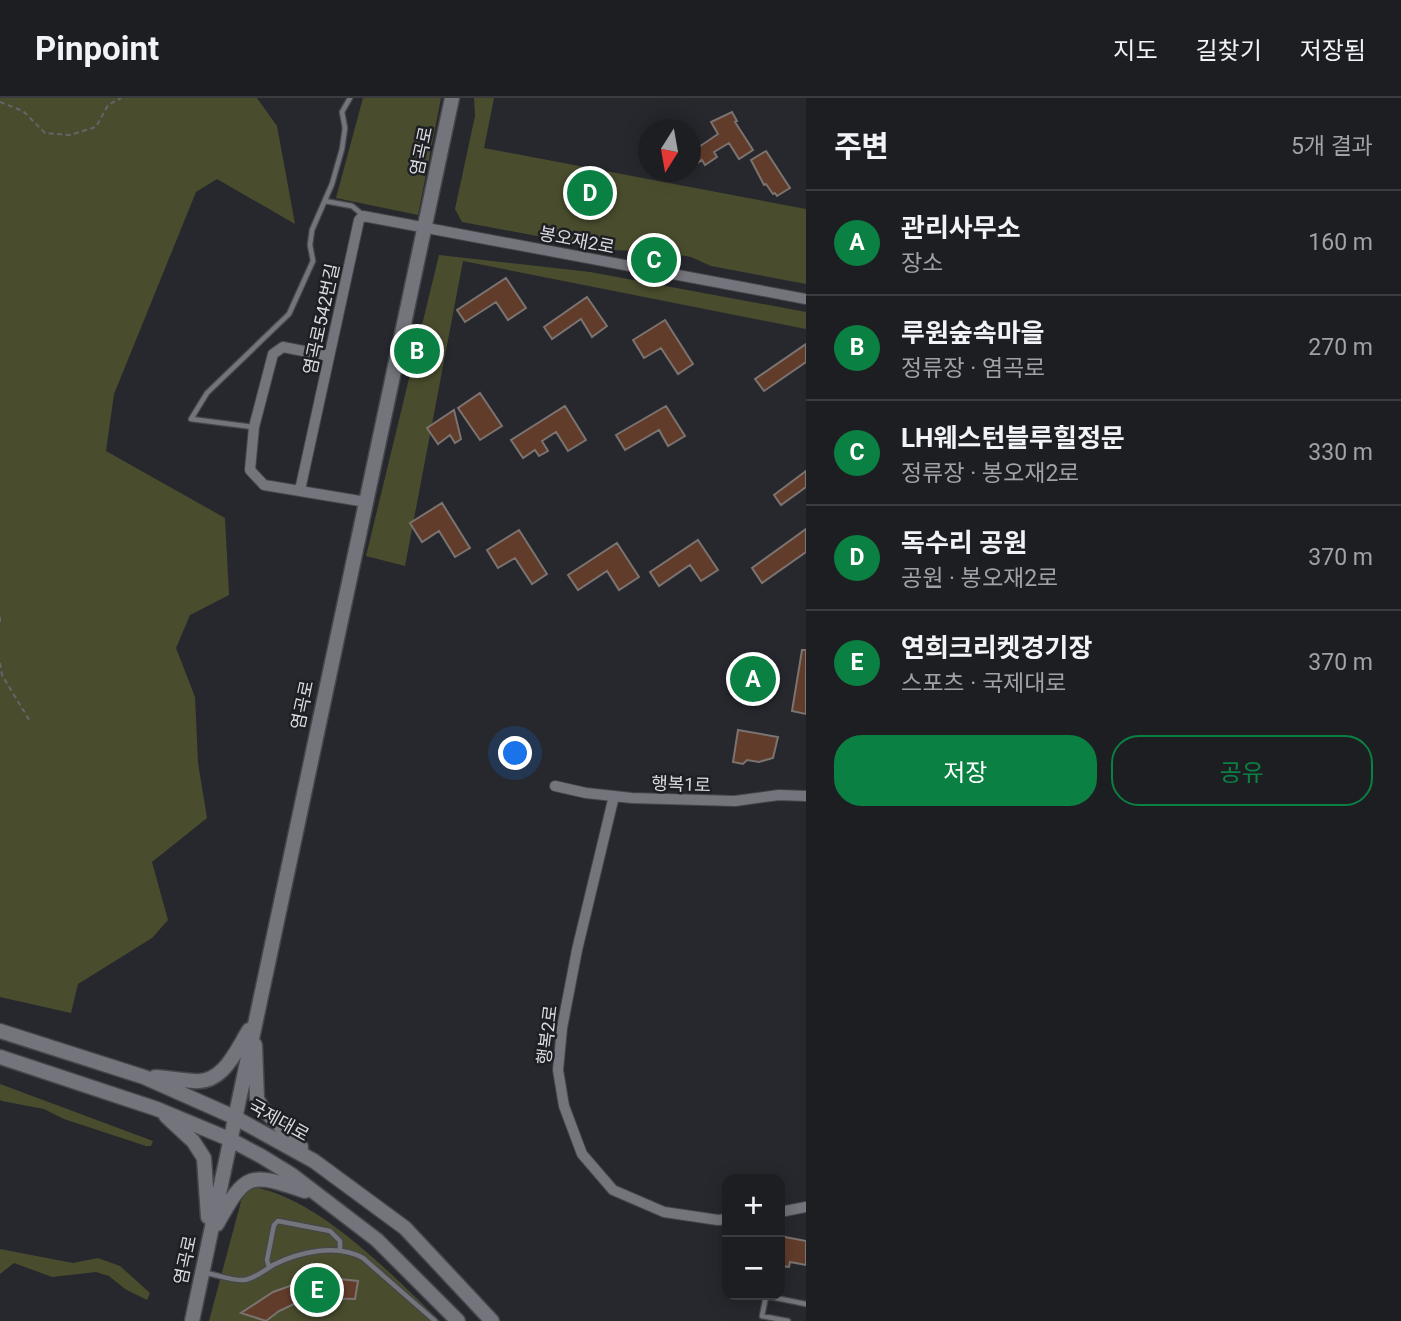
<!DOCTYPE html>
<html lang="ko">
<head>
<meta charset="utf-8">
<style>
	:root { --surface:#1d1e22; --page:#25272a; --text:#f1f3f6; --muted:#a0a2a5; --line:#3b3c40; --accent:#0b8043 }
	body { margin:0; font-family:Roboto,"Noto Sans KR",sans-serif; background:var(--page); color:var(--text) }
	.controls { position:absolute; right:21px; bottom:21px; display:grid; overflow:hidden; border-radius:14px; box-shadow:0 4px 18px #0003 }
	.controls button { width:63px; height:63px; display:grid; place-items:center; padding:0; border:0; border-bottom:2px solid var(--line); background:var(--surface); color:var(--text); font:35px sans-serif }
	.compass { position:absolute; left:638px; top:21px; width:63px; height:63px; border-radius:50%; background:var(--surface); box-shadow:0 4px 18px #0003; rotate:191deg }
	.you { position:absolute; left:516px; top:656px; width:24px; height:24px; margin:-18px; border:5px solid #fff; border-radius:50%; background:#1a73e8; box-shadow:0 0 0 10px #1a73e833 }
	.badge { display:grid; place-items:center; width:46px; height:46px; border-radius:50%; background:var(--accent); color:#fff; font-size:23px; font-weight:700 }
	.pin { position:absolute; translate:-50% -50%; border:4px solid #fff; box-shadow:0 2px 7px #0006 }
	.list { margin:0; padding:0; list-style:none }
	h2 { display:flex; justify-content:space-between; align-items:center; height:91px; margin:0; padding:0 28px; font-size:30px }
	h2 small { font-size:23px; font-weight:400; color:var(--muted) }
	.list li { display:grid; grid-template-columns:46px 1fr auto; gap:21px; align-items:center; box-sizing:border-box; height:105px; padding:0 28px; border-top:2px solid var(--line) }
	.list b { display:block; font-size:26px; white-space:nowrap }
	.list p { margin:0; font-size:23px; white-space:nowrap; color:var(--muted) }
	.list em { font-size:23px; font-style:normal; color:var(--muted) }
	.actions { display:flex; gap:14px; padding:21px 28px }
	.actions a { flex:1; padding:16px 0; border:2px solid var(--accent); border-radius:28px; text-align:center; font-size:24px; color:var(--accent) }
	.actions .main { background:var(--accent); color:#fff }
	.map { position:relative; flex:none; width:806px; height:1223px; overflow:hidden }
	header { display:flex; align-items:center; gap:42px; box-sizing:border-box; height:98px; padding:0 35px; background:var(--surface); border-bottom:2px solid var(--line) }
	header strong { font-size:33px }
	nav { display:flex; gap:38px; margin-inline-start:auto; font-size:24px }
	main { display:flex }
	aside { flex:1; background:var(--surface) }
	.map>svg:first-child { display:block }
	.green { fill:#4a4d2d }
	.building { fill:#623c2b; stroke:#7a7370; stroke-width:2 }
	.lines { fill:none; stroke-linecap:round; stroke-linejoin:round }
	.service-casing { stroke:#45464a; stroke-width:7 }
	.minor-casing { stroke:#45464a; stroke-width:12 }
	.secondary-casing { stroke:#45464a; stroke-width:17 }
	.path { stroke:#64656a; stroke-width:2; stroke-dasharray:5 3.5; stroke-linecap:butt }
	.service { stroke:#74757c; stroke-width:4.5 }
	.minor { stroke:#74757c; stroke-width:10 }
	.secondary { stroke:#74757c; stroke-width:14 }
	.labels { text-anchor:middle; dominant-baseline:central; stroke-width:5; stroke-linejoin:round; paint-order:stroke }
	.street-label { font-size:18px; fill:#dbdbdf; stroke:#1e1f24 }
</style>
</head>
<body>
<header>
<strong>Pinpoint</strong>
<nav><a>지도</a><a>길찾기</a><a>저장됨</a></nav>
</header>
<main>
<div class="map">
<svg width="806" height="1223" viewBox="0 0 806 1223">
	<rect width="100%" height="100%" fill="#27282e"/>
	<!-- green -->
	<path class="green" d="M0 0H257L277 28 295 126 217 81 196 94 114 296 106 353 225 420 229 497 190 517 176 550 195 599 198 665 207 720 152 764 168 822 152 840 78 886 71 915 0 899Z
		M363 0H441L418 117 336 100Z
		M474 0H494L484 50 806 111V186L711 168 691 159 663 154 612 152 462 124 455 111 475 18Z
		M439 157 590 174 806 214V231L463 163 405 468 366 458Z
		M0 986 153 1043 151 1048H146L64 1021 44 1011 2 1003 0 1002Z
		M254 1089C320 1101 393 1178 440 1223H209L243 1096Z
		M0 1151 73 1165 98 1160 120 1168 150 1195 147 1202 125 1191 109 1178 96 1174 52 1179 14 1165 0 1176Z"/>
	<!-- building -->
	<path class="building" d="M732 14 737 23 735 24 753 52 739 61 729 45 714 54 717 59 705 67 702 62 690 70V55L718 36 711 24Z
		M766 53 790 90 777 98 775 95 773 96 766 86 764 87 751 62Z
		M506 180 526 210 508 222 496 204 465 224 457 212Z
		M587 199 607 228 592 239 581 221 552 241 544 229Z
		M665 222 693 266 678 276 661 250 644 260 633 242Z
		M806 246V264L764 293 755 281Z
		M480 295 502 328 480 342 458 310Z
		M565 308 586 342 568 353 556 334 542 343 548 353 539 358 535 352 523 360 511 342Z
		M666 308 685 338 668 348 659 332 625 352 616 337Z
		M454 312 461 341 455 345 450 337 438 346 427 330Z
		M806 373V389L781 407 774 397Z
		M442 405 470 450 455 459 439 433 422 444 410 425Z
		M806 431V454L762 485 752 470Z
		M519 432 547 476 532 486 515 460 498 470 487 452Z
		M698 442 718 472 701 483 690 467 659 488 650 474Z
		M617 445 639 479 619 492 607 473 578 492 568 477Z
		M802 552H806V616L792 613Z
		M746 559 767 564 759 603 738 598Z
		M738 632 778 639 773 660 759 664 747 662 743 666 733 664Z
		M780 1138 806 1143V1167L790 1164 789 1169 780 1168Z
		M330 1180 358 1183 355 1201 319 1200 296 1205 279 1213 266 1223 241 1215 273 1194 301 1184Z"/>
	<g class="lines">
		<defs>
			<path id="service" d="M325 103 352 108 363 117
				M253 329 191 321 207 295 289 216 313 163 310 147 312 132 332 86 342 51 345 30 342 14 350 0
				M269 1169 267 1162 274 1127 278 1123 330 1133 340 1143V1152
				M206 1175C218 1177 233 1183 244 1182 254 1181 265 1172 273 1167 299 1154 337 1145 363 1160L435 1223
				M788 1223 762 1218 766 1198 806 1206"/>
			<path id="minor" d="M329 258 283 249 273 256 254 329 250 372 264 387 366 404
				M300 392 359 122 363 118 806 201
				M555 688 586 695 632 700 735 703 779 697 806 698
				M614 698 577 852 562 930 558 972 564 1008 582 1056 613 1092 664 1114 718 1122 727 1121
				M780 1114 806 1109"/>
			<path id="secondary" d="M0 933 144 979 234 1019 314 1063 405 1130 492 1223
				M255 947 257 1001 263 1011 301 1049
				M0 959 157 1011 229 1041 261 1058 292 1077 377 1142 458 1223
				M155 979C168 980 181 982 194 983 223 986 236 953 249 932
				M166 1018 193 1043 204 1060 208 1119
				M217 1126C246 1074 249 1074 305 1093
				M192 1223 452 0"/>
		</defs>
		<!-- service casing -->
		<use href="#service" class="service-casing"/>
		<!-- minor casing -->
		<use href="#minor" class="minor-casing"/>
		<!-- secondary casing -->
		<use href="#secondary" class="secondary-casing"/>
		<!-- path -->
		<path class="path" d="M0 4 23 13 45 35 70 37 96 29 108 7 121 0
			M0 519V527
			M0 565 2 577 31 625"/>
		<!-- service -->
		<use href="#service" class="service"/>
		<!-- minor -->
		<use href="#minor" class="minor"/>
		<!-- secondary -->
		<use href="#secondary" class="secondary"/>
	</g>
	<g class="labels">
		<!-- street labels -->
		<g class="street-label">
			<text transform="translate(421 53) rotate(-78)">염곡로</text>
			<text transform="translate(577 142) rotate(11)">봉오재2로</text>
			<text transform="translate(321 221) rotate(-78)">염곡로542번길</text>
			<text transform="translate(302 607) rotate(-78)">염곡로</text>
			<text transform="translate(681 686) rotate(2)">행복1로</text>
			<text transform="translate(547 937) rotate(-83)">행복2로</text>
			<text transform="translate(279 1022) rotate(29)">국제대로</text>
			<text transform="translate(185 1162) rotate(-78)">염곡로</text>
		</g>
	</g>
</svg>
<div class="controls">
<button>+</button>
<button>−</button>
</div>
<svg class="compass" viewBox="-18 -18 36 36"><path d="M0-13l5 13h-10z" fill="#e53935"/><path d="M0 13l5-13h-10z" fill="#a0a2a5"/></svg>
<div class="you"></div>
<div class="pin badge" style="left:753px;top:581px">A</div>
<div class="pin badge" style="left:417px;top:253px">B</div>
<div class="pin badge" style="left:654px;top:162px">C</div>
<div class="pin badge" style="left:590px;top:95px">D</div>
<div class="pin badge" style="left:317px;top:1192px">E</div>
</div>
<aside>
<h2>주변<small>5개 결과</small></h2>
<ul class="list">
<li><span class="badge">A</span><div><b>관리사무소</b><p>장소</p></div><em>160 m</em></li>
<li><span class="badge">B</span><div><b>루원숲속마을</b><p>정류장 · 염곡로</p></div><em>270 m</em></li>
<li><span class="badge">C</span><div><b>LH웨스턴블루힐정문</b><p>정류장 · 봉오재2로</p></div><em>330 m</em></li>
<li><span class="badge">D</span><div><b>독수리 공원</b><p>공원 · 봉오재2로</p></div><em>370 m</em></li>
<li><span class="badge">E</span><div><b>연희크리켓경기장</b><p>스포츠 · 국제대로</p></div><em>370 m</em></li>
</ul>
<div class="actions"><a class="main">저장</a><a>공유</a></div>
</aside>
</main>
</body>
</html>
